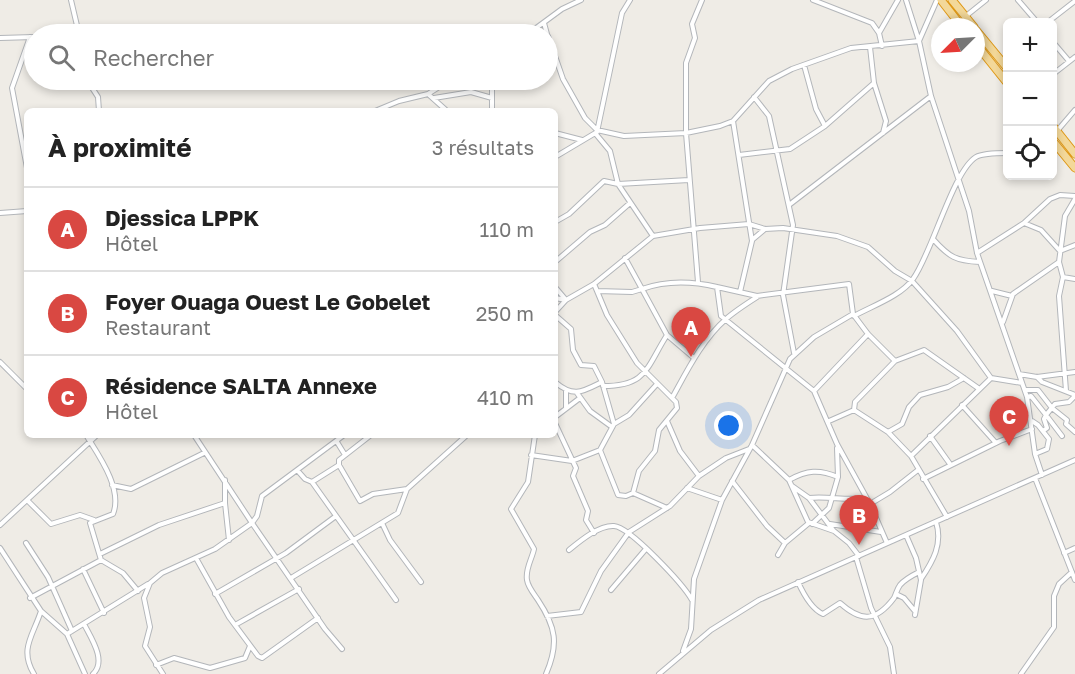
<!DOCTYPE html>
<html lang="fr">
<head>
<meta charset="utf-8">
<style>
	:root { --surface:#fff; --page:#f2f2f2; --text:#222; --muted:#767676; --line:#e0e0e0; --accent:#d94842 }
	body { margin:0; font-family:"Golos Text",sans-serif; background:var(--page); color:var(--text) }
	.controls { position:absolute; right:18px; top:18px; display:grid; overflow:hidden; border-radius:9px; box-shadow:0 3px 9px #0003 }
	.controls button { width:54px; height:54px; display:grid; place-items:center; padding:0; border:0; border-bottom:2px solid var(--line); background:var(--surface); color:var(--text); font:30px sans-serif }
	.compass { position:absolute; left:931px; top:18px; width:54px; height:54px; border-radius:50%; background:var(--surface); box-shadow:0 3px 9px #0003; rotate:246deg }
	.you { position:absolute; left:729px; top:426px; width:21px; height:21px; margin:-15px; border:4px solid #fff; border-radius:50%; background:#1a73e8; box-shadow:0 0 0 9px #1a73e833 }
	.badge { display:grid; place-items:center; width:39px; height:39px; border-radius:50%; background:var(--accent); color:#fff; font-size:20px; font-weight:700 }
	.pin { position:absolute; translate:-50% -50px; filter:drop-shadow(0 2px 3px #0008) }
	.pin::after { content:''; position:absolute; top:32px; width:21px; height:18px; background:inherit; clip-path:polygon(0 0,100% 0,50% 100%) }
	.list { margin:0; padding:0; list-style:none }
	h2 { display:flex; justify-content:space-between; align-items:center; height:78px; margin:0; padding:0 24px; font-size:26px }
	h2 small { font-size:20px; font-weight:400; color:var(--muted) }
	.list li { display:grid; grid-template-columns:39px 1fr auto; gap:18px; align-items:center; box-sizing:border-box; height:84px; padding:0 24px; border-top:2px solid var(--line) }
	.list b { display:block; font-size:22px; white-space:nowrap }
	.list p { margin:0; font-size:20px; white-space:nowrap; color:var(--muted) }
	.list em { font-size:20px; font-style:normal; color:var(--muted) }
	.icon { flex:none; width:33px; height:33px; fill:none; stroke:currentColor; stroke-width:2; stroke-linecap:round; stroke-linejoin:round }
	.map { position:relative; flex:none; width:1075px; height:674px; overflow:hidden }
	.search { position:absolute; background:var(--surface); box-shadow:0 3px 9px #0003; left:24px; top:24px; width:534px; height:66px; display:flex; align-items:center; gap:15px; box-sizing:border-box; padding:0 21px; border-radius:33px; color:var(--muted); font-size:22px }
	.panel { position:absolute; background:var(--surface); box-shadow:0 3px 9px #0003; left:24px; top:108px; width:534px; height:330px; border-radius:9px }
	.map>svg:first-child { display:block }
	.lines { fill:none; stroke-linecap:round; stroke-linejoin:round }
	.street-casing { stroke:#b3b6ba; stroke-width:6 }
	.highway-casing { stroke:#df9816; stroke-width:9 }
	.street { stroke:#fff; stroke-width:4 }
	.highway { stroke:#f3d899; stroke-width:7 }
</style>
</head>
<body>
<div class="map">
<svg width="1075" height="674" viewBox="0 0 1075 674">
	<rect width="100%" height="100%" fill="#efece6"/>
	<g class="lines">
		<defs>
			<path id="street" d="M71 0 79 34
				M813 0 872 23 879 33 882 46
				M937 0 919 41 931 96 969 211 977 253 1027 397 1035 454 1042 475
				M1018 0 1037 22
				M966 16 986 0
				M1048 22 1075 1
				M544 23 547 34
				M879 33 898 0
				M528 34 562 9 581 0
				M548 36 563 79 585 118 597 130 624 136 686 133 720 126 733 121 769 81 792 69 851 48 919 41 906 0
				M0 38 34 37
				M1052 41 1069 61
				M870 47 874 83 886 121 883 133
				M804 65 816 109 825 126
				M1052 75 1075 57
				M87 80 98 97 99 111
				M428 94 450 80
				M754 97 769 116 793 225 783 295 794 353
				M434 98 471 92 492 98
				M375 111 399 101 428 94 447 111
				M492 111V80
				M733 121 752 241 740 292
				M1057 131 1075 110
				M555 133 582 140
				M595 133 610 151 618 184 653 236
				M739 155 790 149 825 126 874 83
				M555 157 597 132 622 13 630 0
				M27 168 12 88 30 37
				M789 205 931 96
				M0 213 27 211
				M555 222 569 214 604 181 618 184 689 180
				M1024 223 1041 230 1060 251 1075 245
				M933 239C949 257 956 261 980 262
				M752 240 765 229
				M977 253 1024 223 1050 199 1060 195 1075 196
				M625 258 642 289C667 280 692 281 717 287L721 316 814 391 837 444 870 504 887 543
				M555 262 590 232 605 225 630 203
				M1063 277 1075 279
				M698 282 686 133V63L695 38 692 24 702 0
				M594 284 597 291 632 292 642 289 667 335 694 358
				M555 287 566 300 555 312
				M717 287 757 296 849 284 853 314 868 334 895 361
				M597 291 607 315 637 363 676 402 677 408 659 430 655 451 639 471 633 493 626 496 618 495 600 450
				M992 291 1012 296
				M555 298 566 300 594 284 653 236 700 228 749 224 765 229 783 228 837 236 868 247 895 271 912 281 957 331 991 378 1022 383
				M555 315 571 329 573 350 581 365 594 366 602 382
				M854 316C872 306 901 296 913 279 932 253 953 171 976 157 983 153 999 153 1008 153
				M1003 322 1013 294 1059 262
				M0 362 27 389
				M1019 374 1037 377 1075 372
				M1037 377 1042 382 1075 395
				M555 382C574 398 582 392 602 382L614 424
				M603 386C647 386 646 368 667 335
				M1025 390H1038L1052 408 1067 420 1066 424 1075 432
				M814 391 868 334
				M1066 391 1059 296 1063 277 1059 262 1065 216 1075 199
				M577 393 590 411 612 427
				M1027 397 1031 396 1046 415 1044 419 1047 428 1043 431
				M672 398C687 371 702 340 726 319 735 311 746 304 757 297
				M962 405 996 443
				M566 408V391
				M854 410 855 402 895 361 924 350 978 388
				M854 410 888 432 911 456 947 517
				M555 417 580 398
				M667 421 680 451 699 476
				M829 421 854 410
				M1032 421 1038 425 1049 439 1047 449 1035 454
				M555 423 576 468 573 476 588 511 586 520 594 533
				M888 432 902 424 909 407 920 395 948 387 964 378
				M86 435C99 456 123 489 113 514L90 523 101 560 123 573 138 591
				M535 435 528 482 511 509 534 549C532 559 525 569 527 580 528 587 534 594 538 600 556 627 559 644 546 674
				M930 436 950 464
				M1062 436 1046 415 1055 404 1069 402 1075 396
				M337 442 345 455
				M752 445 789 480 808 522 834 531 849 543 859 556
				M531 455 572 461 600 450 614 424 629 415 657 384
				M911 456 991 378
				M339 465V460L371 435
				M297 470 344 435
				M1035 478 1075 580
				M923 479 1000 441 1032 429
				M789 480C807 470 819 469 838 477L837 448
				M732 481 767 526 785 543
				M312 482 396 600
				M112 485 131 489 204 453
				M792 486 809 498 833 530
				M687 488 722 500
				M633 493 667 508
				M809 498C829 496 847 501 866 498
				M27 500 51 524 80 515 94 520
				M225 503 229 540
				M870 504 890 492 918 470
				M382 523 390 540 421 582
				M812 524 829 508 838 477
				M830 524 881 532
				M0 525 97 435
				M906 535 916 558 921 580 915 615
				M26 543 48 577 72 631
				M0 548 41 611 67 634 85 674
				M569 550C580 541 599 525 614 526 630 527 683 584 692 600
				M1064 553 1075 548
				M100 554 159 525 225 503V480
				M778 555 785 543 809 523
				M856 557 871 608 890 647 894 674
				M196 558 229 617 258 656 262 658 318 618
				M83 569 104 613
				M291 578 398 513 407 489 467 435
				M921 579C933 561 943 544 936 522
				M798 582C803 593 811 609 823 614L840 603C861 622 876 622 894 598 896 594 897 589 900 585 905 579 913 575 919 572
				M611 590 645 550
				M215 594 286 553 336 516
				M896 594 904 598 914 610
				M30 598 101 560
				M547 616 581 612 601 571 629 532 670 506 699 476 726 458 749 449
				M84 624C91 638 107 661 93 674
				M235 625 299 589
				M67 634 148 584
				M342 649 325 629 252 523 257 516 262 496 297 470 305 479 312 482 339 465 360 501 373 494 407 489
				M683 651 691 629 694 579 722 500 752 445 790 359 814 337 853 314
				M156 665 174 658 210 668 245 658 250 646
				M34 674C19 649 33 636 41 611
				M163 674 145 646 150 627 144 598 150 583 162 573 215 549 252 523 194 435
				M659 674 711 630 759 600 1075 460
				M1021 674 1054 627V596L1059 584 1072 572"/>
			<path id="highway" d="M941 0 962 27
				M952 0 974 27
				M976 30 1008 69
				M976 44 1008 84
				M1052 125 1075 154
				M1052 140 1075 168"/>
		</defs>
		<!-- street casing -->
		<use href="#street" class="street-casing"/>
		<!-- highway casing -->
		<use href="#highway" class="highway-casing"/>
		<!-- street -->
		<use href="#street" class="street"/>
		<!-- highway -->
		<use href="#highway" class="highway"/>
	</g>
</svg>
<div class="controls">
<button>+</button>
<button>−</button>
<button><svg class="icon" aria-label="locate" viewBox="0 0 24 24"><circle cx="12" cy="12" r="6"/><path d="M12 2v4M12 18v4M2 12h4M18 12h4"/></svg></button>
</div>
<svg class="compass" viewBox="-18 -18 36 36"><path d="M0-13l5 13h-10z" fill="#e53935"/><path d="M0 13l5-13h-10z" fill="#767676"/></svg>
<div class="you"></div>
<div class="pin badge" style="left:691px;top:357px">A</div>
<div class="pin badge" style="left:859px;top:545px">B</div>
<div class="pin badge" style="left:1009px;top:446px">C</div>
<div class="search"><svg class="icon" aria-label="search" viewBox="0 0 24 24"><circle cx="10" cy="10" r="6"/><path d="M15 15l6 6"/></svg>Rechercher</div>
<section class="panel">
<h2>À proximité<small>3 résultats</small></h2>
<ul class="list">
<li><span class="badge">A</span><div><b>Djessica LPPK</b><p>Hôtel</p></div><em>110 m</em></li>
<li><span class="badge">B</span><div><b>Foyer Ouaga Ouest Le Gobelet</b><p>Restaurant</p></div><em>250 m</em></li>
<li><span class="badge">C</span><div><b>Résidence SALTA Annexe</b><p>Hôtel</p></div><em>410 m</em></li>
</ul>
</section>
</div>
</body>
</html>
